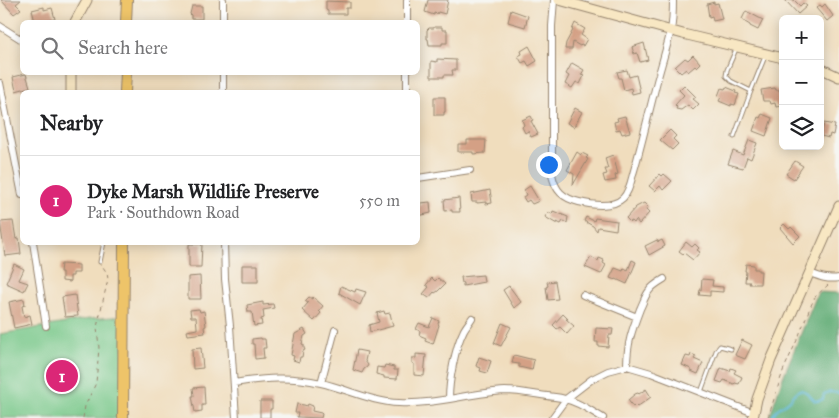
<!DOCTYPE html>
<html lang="en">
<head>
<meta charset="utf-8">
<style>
	:root { --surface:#fff; --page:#f6f6f6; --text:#202124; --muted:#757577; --line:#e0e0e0; --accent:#db2777 }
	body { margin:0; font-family:"IM FELL Great Primer",serif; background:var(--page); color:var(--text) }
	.controls { position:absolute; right:15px; top:15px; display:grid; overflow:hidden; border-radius:8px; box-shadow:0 2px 12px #0003 }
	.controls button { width:45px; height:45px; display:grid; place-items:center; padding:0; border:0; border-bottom:1px solid var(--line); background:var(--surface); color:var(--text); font:25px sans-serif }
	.you { position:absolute; left:548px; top:164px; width:18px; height:18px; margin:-12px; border:4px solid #fff; border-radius:50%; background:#1a73e8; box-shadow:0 0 0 8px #1a73e833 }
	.badge { display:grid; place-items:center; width:32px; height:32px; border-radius:50%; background:var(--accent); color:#fff; font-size:16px; font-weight:700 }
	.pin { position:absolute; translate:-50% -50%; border:2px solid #fff; box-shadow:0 1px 5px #0006 }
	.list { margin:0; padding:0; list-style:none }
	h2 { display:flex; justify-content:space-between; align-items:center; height:65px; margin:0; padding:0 20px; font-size:21px }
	h2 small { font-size:16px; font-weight:400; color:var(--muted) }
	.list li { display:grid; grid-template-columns:32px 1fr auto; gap:15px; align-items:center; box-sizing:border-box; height:90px; padding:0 20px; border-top:1px solid var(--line) }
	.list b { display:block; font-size:19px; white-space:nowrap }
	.list p { margin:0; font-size:16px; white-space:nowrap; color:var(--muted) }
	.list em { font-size:16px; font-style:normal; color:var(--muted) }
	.icon { flex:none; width:28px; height:28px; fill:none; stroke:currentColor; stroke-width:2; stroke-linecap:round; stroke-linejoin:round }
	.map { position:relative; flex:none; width:839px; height:418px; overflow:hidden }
	.search { position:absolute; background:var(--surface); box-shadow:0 2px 12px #0003; left:20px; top:20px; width:400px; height:55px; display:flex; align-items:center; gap:12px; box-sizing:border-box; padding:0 18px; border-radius:8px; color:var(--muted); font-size:19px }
	.panel { position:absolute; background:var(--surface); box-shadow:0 2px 12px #0003; left:20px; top:90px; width:400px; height:155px; border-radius:8px }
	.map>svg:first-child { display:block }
	.green { fill:#77c788; stroke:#597853 }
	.forest { fill:#61ac74; stroke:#4e6b49 }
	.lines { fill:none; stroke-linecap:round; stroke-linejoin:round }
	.stream { stroke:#55b3d4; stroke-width:2 }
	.building { fill:#d4a085 }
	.lane-casing { stroke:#96846e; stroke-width:5 }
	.street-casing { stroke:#96846e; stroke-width:8 }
	.secondary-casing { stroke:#96846e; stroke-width:11 }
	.primary-casing { stroke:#96846e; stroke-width:12 }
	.path { stroke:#96846e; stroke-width:1; stroke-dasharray:4 4; stroke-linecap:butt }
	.lane { stroke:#fff; stroke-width:3 }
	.street { stroke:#fff; stroke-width:6 }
	.secondary { stroke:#f8e7c3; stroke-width:9 }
	.primary { stroke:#eec469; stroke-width:10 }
</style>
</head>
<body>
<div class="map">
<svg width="839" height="418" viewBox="0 0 839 418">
	<rect width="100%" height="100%" fill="#f6f6f2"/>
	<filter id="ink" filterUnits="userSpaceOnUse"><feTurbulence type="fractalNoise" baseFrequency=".02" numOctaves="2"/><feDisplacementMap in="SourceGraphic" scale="10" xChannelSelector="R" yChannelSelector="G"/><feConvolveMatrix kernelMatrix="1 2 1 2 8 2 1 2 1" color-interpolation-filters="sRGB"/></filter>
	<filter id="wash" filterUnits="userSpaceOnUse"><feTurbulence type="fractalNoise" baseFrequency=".0096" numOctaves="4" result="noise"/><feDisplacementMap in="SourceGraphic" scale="20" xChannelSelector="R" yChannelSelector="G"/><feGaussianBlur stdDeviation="1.12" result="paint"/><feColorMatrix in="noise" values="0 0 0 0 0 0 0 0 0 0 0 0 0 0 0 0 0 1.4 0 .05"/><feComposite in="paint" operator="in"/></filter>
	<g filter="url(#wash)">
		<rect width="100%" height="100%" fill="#f0ddbd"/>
		<!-- green -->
		<path class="green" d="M124 316 123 418H0V334L89 319Z"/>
		<!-- forest -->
		<path class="forest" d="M818 292 839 293V418H769L783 377Z"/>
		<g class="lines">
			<!-- stream -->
			<path class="stream" d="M772 418C774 409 783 406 790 400 793 396 795 393 799 390 807 390 809 396 815 401H819L823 399 824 394 829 392 839 393"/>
		</g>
		<g id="blocks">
			<!-- building -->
			<path class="building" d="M1 0H21L16 4 21 9 14 14Z
				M428 0H448L445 14 438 12 437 14 434 13V15L425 12Z
				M785 0H794L800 6 803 3 807 6 798 14Z
				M326 1 350 2V8H346V14H328V11L326 10Z
				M714 2V4L718 3 722 19 713 21 712 16 709 17 707 4Z
				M825 4 833 16 827 21 816 8 820 5 822 7Z
				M192 6H202V19H191V15L190 14Z
				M44 7V10L52 8 55 19 41 22H35L32 10Z
				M511 10 528 16 525 27 508 22Z
				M746 11 763 20 758 30 750 26V25L745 22V21L742 19Z
				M575 23 585 29 581 35 587 39 583 46 581 45 580 46 573 42 572 49H565L566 43 573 30H572Z
				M434 27H442V30H447V43H442V45H429L428 39H427V30L429 28H434Z
				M644 43 648 60 640 62 637 53 634 54 632 47Z
				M529 46 537 61 529 66 526 61 522 63 518 56 522 54 521 51Z
				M693 55 700 63 696 67 695 66 688 72 686 69 681 73 675 67 685 58 688 60Z
				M437 59 456 60V70H452L453 75H444V77H431V61L437 62Z
				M572 63 584 70 581 75 584 76 580 84 576 82 572 88 565 84 569 76 566 74Z
				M627 70 629 77 636 75 640 92 632 94 631 88 624 90 621 78H619L617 72Z
				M26 74 30 87 16 91 13 77Z
				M684 85 696 97 693 99 699 104 693 110 688 105 681 110 676 109 677 107 675 105 684 95 679 90Z
				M726 87 736 91 735 93 739 94 735 105 731 104V106L719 101 721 97 718 96 721 88 725 89Z
				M775 88 776 90H780L782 101H781L782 106 776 107 775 103 771 104 770 101H763L761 90Z
				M434 97H445V112H444V115H434Z
				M575 108 582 112 574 127 567 123Z
				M762 114 772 118 766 136 753 131 758 117 760 118Z
				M531 116 533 120 531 121 538 134 531 137 528 131 525 133 522 127 524 125 522 120Z
				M625 116 630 132 622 134 620 129 616 130 614 122 618 121 617 118Z
				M824 123 835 125 833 135 830 134 829 138 821 136Z
				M670 130 676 136 673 139 678 144 672 150 660 140Z
				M467 140H486L485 153 473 154V152H458V144H467Z
				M749 140 757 143 751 159 747 157 743 168 728 164 733 151 743 155Z
				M577 152 581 155 582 153 588 156 586 158 588 159 573 185 574 174 567 170Z
				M613 155 618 174 615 175 616 180 605 182 603 175 607 174 605 169H608L605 158Z
				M795 161 803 166 794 179 786 174Z
				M660 174 662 176 664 174 672 181 663 190 660 186 655 191 649 186Z
				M530 186 539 201 532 204 529 200 526 202 523 197 526 195 524 190Z
				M490 190 492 203 486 204V202L477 203V202H472L471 194Z
				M459 198 460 212H452V210L445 211 444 200Z
				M430 202 431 213 418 216V206L421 205V203Z
				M644 203 648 207 646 210 649 213 639 224 636 220 634 223 632 221 630 222 626 218 636 207Z
				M553 211 568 217 567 223 563 221 561 224 557 222V224L545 217 548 212 552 214Z
				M586 217 594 221 595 218 617 221 616 230 598 227 597 231 593 226 584 221Z
				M13 221 16 239 19 238 21 254 5 256 0 222Z
				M784 224 789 229 791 227 800 236 793 243 780 228Z
				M657 240 658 242 662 240 665 246 649 255 645 246Z
				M686 242 692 247 695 244 699 248 697 250 700 252 693 260 684 253 683 254 679 251Z
				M189 244H202L201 267H189Z
				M591 257 598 261 599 258 604 260 603 263 606 265 601 274 585 267Z
				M632 260 636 262 627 284 616 279 615 280 610 278 615 268 623 271 624 268 628 270Z
				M14 264 24 269 19 280 28 283 24 291 6 283Z
				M61 264 79 265V273H73V276H70V282L62 281V272H60Z
				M746 264 754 265V269H758V271H761L760 284H749L750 282H745L746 271H745Z
				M242 265H258V282H242Z
				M483 275 484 282 463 286V283H462L461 277Z
				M200 276 201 299H188V277Z
				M432 278 435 281 438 278 445 284 438 291 435 293 434 292 429 298 423 294 429 287 426 285Z
				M702 279 713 280 712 286 723 287V292L710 291V296L699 295 700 290H701Z
				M555 281 558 299 548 300 546 287 548 286 547 282Z
				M341 286 355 292 356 289 366 292 360 305 339 293Z
				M509 286 521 302 514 308 503 290Z
				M75 295 78 316 65 317 62 297Z
				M309 297 312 299 313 297 323 306 319 311 321 313 314 321 302 310 308 303 305 301Z
				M24 299 25 305 22 306 24 317 30 315 32 324 14 328 9 302Z
				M263 302V305L273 304 274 308 263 310 264 318 261 319 262 325 254 326 252 312H248L247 305Z
				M199 309 200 312 204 311 206 326 204 327 205 333 188 335 187 331 197 329V327L196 317H191L190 310Z
				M384 311 385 314 390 313 393 326 370 332 369 325 379 322 377 313Z
				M563 314 568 319H566L574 326 567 334 560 327 557 329 553 325Z
				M433 318 439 321 438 324 439 325 433 344 425 341 426 338 419 335 420 331 416 329 419 323 429 327Z
				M502 323 511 327 501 346 494 343Z
				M596 328 613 329 612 335H609L608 347 598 346V342H595Z
				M304 329 307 334 304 336 302 344 304 345V348L305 350 303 351 302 357H300L299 362 293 360 294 356 291 355 295 334Z
				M261 338V339H265L266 348H263L264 358 255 359 254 344H252V339Z
				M742 340 752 345 745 359 735 355Z
				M201 348 203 368 193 369 192 349Z
				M357 350 367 352 365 361 368 365 367 367 364 369 362 373 353 370Z
				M416 354 426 355 424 376 414 375V364L412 363V358H416Z
				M691 354 696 356 694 359 703 363 698 374 691 371V369L682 365 686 356 690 357Z
				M514 355 534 360 532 370 519 367V364L512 363Z
				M479 357 491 361 487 373 480 371 481 368 476 366Z
				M385 365 394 367V370H398L397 379 384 378V376L376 374 377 367 384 368Z
				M721 368 730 371 731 368 736 370 734 373 742 377 739 384 735 383 734 384 724 380 722 383 716 381Z
				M204 387 205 405H202V411L195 412 192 396H194L193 388Z
				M646 389 651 397 637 407 635 405 633 407 628 400 635 394 638 393 639 394Z
				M260 401H272V409H270V418H260Z
				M297 404 304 405 307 406 308 404 313 406 312 411 321 413 322 414 321 418 297 417 298 413H295Z"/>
		</g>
	</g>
	<g filter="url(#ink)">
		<use href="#blocks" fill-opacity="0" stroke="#96846e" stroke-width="1"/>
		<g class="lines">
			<defs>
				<path id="lane" d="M751 91 766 54
					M734 137 751 91 731 81 726 76 727 70 737 47
					M100 262 104 242
					M701 392 716 351 720 346 731 349"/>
				<path id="street" d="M223 0V22
					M407 0V22
					M554 0 552 26V174C555 191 563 198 579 202 592 205 613 208 623 198 629 192 631 182 633 174 641 147 647 120 654 93 659 72 666 51 671 30 673 20 673 10 673 0
					M0 26 22 40
					M223 72V92
					M407 72V92
					M0 83 22 195
					M418 178 470 170
					M33 242 46 326
					M224 242 225 279 230 326 236 418
					M810 273C820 277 828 280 839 278
					M583 295 637 317
					M627 366C627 343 632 330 640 309 643 303 645 296 649 291 652 286 659 282 664 279
					M234 383C264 378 291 376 321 383 347 389 372 402 399 403 435 405 469 393 505 391 519 391 533 394 547 396 553 397 559 397 565 399 579 402 591 411 603 418
					M321 383 335 330
					M449 399C449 381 455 348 463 332 465 327 469 323 472 318
					M552 418 566 399 592 379 608 371 627 366 651 373 754 413"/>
				<path id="secondary" d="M559 0 683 34 783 58
					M75 22 87 0
					M820 68 839 77
					M71 72V92
					M753 418 757 399 771 360 839 206"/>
				<path id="primary" d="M126 22 127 0
					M125 92 126 72
					M123 418 124 242"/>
			</defs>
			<!-- lane casing -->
			<use href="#lane" class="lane-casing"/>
			<!-- street casing -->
			<use href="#street" class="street-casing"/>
			<!-- secondary casing -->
			<use href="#secondary" class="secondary-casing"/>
			<!-- primary casing -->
			<use href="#primary" class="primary-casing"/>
			<!-- path -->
			<path class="path" d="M83 418 85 406 96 383 99 348 97 327 108 279 107 273 103 267
				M768 418 783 371 798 338 809 310 815 297 828 285"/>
			<!-- lane -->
			<use href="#lane" class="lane"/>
			<!-- street -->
			<use href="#street" class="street"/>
			<!-- secondary -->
			<use href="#secondary" class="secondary"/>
			<!-- primary -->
			<use href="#primary" class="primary"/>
		</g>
	</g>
</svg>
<div class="controls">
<button>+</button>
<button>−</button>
<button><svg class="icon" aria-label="layers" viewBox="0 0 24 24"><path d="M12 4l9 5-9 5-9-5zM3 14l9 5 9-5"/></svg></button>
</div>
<div class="you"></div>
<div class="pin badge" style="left:62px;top:376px">1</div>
<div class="search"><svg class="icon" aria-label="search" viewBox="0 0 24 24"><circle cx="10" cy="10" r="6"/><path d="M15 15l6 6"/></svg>Search here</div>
<section class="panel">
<h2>Nearby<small></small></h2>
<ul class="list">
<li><span class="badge">1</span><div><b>Dyke Marsh Wildlife Preserve</b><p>Park · Southdown Road</p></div><em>550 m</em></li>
</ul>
</section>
</div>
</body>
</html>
